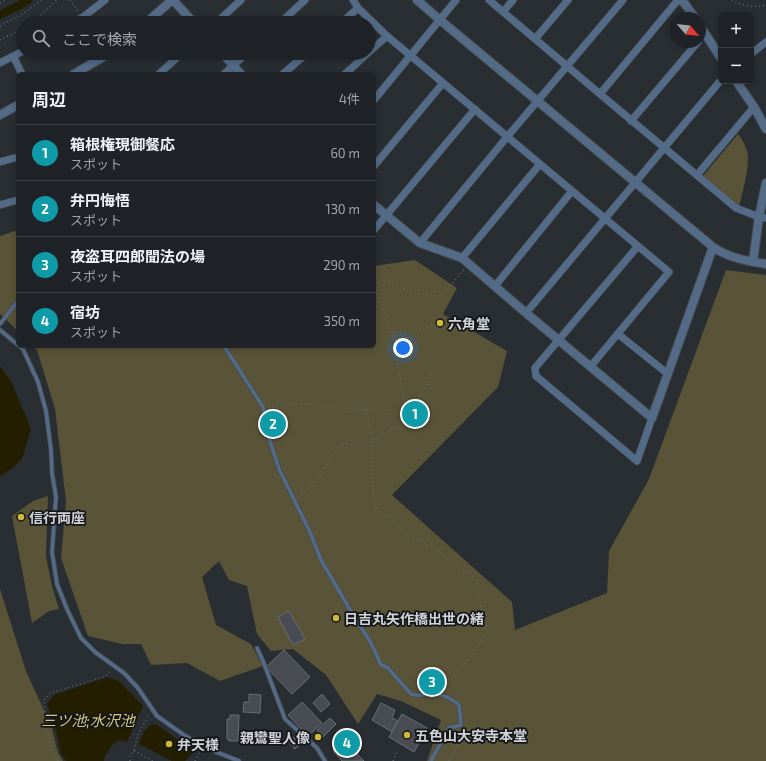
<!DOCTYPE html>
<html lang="ja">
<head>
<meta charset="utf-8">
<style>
	:root { --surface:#1f2226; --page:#2c2f32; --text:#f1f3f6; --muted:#a1a4a7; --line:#3c3f43; --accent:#1a73e8 }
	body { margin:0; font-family:"Exo 2","Noto Sans JP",sans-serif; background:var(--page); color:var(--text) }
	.controls { position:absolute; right:12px; top:12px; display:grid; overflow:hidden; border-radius:6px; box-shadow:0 2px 6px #0003 }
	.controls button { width:36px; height:36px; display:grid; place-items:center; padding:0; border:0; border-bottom:1px solid var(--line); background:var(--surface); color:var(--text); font:20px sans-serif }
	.compass { position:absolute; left:670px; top:12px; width:36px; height:36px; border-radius:50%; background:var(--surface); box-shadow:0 2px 6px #0003; rotate:118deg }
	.you { position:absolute; left:403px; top:348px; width:14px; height:14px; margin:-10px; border:3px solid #fff; border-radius:50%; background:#1a73e8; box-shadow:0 0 0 6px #1a73e833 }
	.badge { display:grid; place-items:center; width:26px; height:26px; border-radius:50%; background:var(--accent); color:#fff; font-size:13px; font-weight:700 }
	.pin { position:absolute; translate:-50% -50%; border:2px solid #fff; box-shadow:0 1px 4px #0006 }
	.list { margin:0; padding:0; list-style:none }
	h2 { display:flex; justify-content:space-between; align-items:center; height:52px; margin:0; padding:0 16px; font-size:17px }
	h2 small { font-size:13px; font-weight:400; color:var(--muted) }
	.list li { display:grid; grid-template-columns:26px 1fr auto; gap:12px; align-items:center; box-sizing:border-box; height:56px; padding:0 16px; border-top:1px solid var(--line) }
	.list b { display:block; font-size:15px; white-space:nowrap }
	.list p { margin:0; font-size:13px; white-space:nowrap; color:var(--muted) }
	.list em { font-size:13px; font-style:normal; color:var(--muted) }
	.icon { flex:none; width:22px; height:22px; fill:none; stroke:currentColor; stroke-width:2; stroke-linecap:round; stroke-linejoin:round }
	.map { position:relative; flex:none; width:766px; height:761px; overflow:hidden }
	.search { position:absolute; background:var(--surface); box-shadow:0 2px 6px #0003; left:16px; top:16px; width:360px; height:44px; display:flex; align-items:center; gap:10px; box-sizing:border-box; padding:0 14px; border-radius:22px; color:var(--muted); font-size:15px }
	.panel { position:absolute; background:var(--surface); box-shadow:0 2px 6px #0003; left:16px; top:72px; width:360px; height:276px; border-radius:6px }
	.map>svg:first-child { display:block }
	.green { fill:#595337 }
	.water { fill:#241e01 }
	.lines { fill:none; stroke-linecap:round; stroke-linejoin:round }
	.canal { stroke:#241e01; stroke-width:8 }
	.building { fill:#494d53; stroke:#696e74 }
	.service-casing { stroke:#474c51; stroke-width:5 }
	.minor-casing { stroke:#474c51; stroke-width:8 }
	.tertiary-casing { stroke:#474c51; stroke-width:10 }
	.path { stroke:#64686d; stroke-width:1.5; stroke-dasharray:1 3; stroke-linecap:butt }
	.service { stroke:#536b87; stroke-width:3.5 }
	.minor { stroke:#536b87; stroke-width:7 }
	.tertiary { stroke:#536b87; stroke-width:8 }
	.poi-dot { fill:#d0b837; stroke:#141618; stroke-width:1.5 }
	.labels { text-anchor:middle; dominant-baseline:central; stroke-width:3.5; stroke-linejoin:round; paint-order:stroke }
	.poi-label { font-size:14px; font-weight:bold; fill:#d0d3d7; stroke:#141618; text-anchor:start }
	.water-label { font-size:15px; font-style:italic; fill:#d4c682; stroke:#141618 }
</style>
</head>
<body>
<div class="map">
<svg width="766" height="761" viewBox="0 0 766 761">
	<rect width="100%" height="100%" fill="#292e33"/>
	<!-- green -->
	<path class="green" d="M738 134C742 139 745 145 747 151 751 163 742 194 739 207L703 176Z
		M18 230V331L0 314V236Z
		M415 260 457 288 443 314 507 351 498 387 392 495 512 602 515 630 607 593 609 551 649 479 726 270 766 275V761H427L441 720 401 701 377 694 358 724 326 675 293 649 271 651 257 634 247 586 229 580 219 561 202 577 216 625 251 644 263 666 220 681 187 663 151 665 141 644H122L88 636 61 558 66 501 55 409 37 350 33 346H374V266Z
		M48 496 46 556 52 586 59 609 49 611 32 623 12 516 33 501Z
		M0 589 26 671 52 728 58 753 63 761H0Z"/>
	<!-- water -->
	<path class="water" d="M0 366 12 383 31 429 22 459 13 468 0 476Z
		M108 677 119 681 143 706 127 742 120 740 113 744 104 758V761H66L61 754 57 735 47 704 54 695Z
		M156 724 192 750 193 753 185 761H172L139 744 144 732 149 726Z"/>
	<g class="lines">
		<!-- canal -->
		<path class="canal" d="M0 15 20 5 28 0"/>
	</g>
	<!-- building -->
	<path class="building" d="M439 318 443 320 444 324 441 327 437 325 436 321Z
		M289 611 305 639 293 645 278 617Z
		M284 650 310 677 292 694 266 667Z
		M249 694 261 695 260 713 243 712 244 702H249Z
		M322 694 330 704 321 712 313 703Z
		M302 702 322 723 308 736 288 715Z
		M381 703 395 710 392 718 398 721 392 732 372 720Z
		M402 714 427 728 414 752 389 737Z
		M230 715H239L238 741H229V739H227V719H230Z
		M330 718 336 724 323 737 317 730Z
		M347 736 360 749 356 753 364 761H342L333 751Z
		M294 737 301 744 295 749 289 742Z"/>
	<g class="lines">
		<defs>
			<path id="service" d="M0 324 18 301
				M0 330 18 345
				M19 346 23 349 38 382 46 411 51 450 52 473 56 497 52 552 57 584 67 609 81 638 95 652 124 673 138 688 157 716 184 735 206 748 239 761
				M224 346 263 407 269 438 279 469 310 532 321 560 349 608 371 643 381 665 387 667 411 694C417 697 423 694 430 694 442 693 450 698 459 705L461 725 449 728 431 761
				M257 648 263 661 285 719 317 748 325 761"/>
			<path id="minor" d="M353 0 358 8 387 36 669 272 591 366
				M489 0 600 94 736 208 759 217 766 218
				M503 12 513 0
				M73 23 83 17 105 0
				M216 23 241 0
				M280 23 305 0
				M341 23 358 8
				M535 39 568 0
				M369 52 387 36
				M751 54 766 42
				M13 56 22 74
				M0 63 23 51
				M159 74 182 53
				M224 74 247 53
				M283 74 307 53
				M345 74 368 53
				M600 94 678 0
				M374 100 456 0
				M631 121 698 42
				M0 162 18 157
				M374 166 443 83
				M697 175 754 107
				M0 205 18 200
				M374 230 475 109
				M420 243 507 137 623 0
				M638 246 535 368 536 376 637 461 652 418
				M462 258 540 164
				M495 286 572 191
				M526 313 721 80
				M618 334 668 374"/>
			<path id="tertiary" d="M173 0 194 23
				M417 0 440 20 713 247C729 258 747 261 766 264
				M682 0 695 18
				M146 23 172 0
				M700 26 721 58
				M222 53 241 74
				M74 74 110 53
				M736 81 754 107 766 129
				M0 115 18 105
				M374 205 420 243 462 258 526 313 652 418 713 247
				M753 262 759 217 766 183"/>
		</defs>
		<!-- service casing -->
		<use href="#service" class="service-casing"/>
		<!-- minor casing -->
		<use href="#minor" class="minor-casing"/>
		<!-- tertiary casing -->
		<use href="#tertiary" class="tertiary-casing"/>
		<!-- path -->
		<path class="path" d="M70 0 78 11
			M732 0C741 6 755 8 766 5
			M0 3 6 0
			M32 23 57 0
			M0 26 26 12 42 0
			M0 40 23 28
			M392 332H411L425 328 436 325
			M268 407 302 403 335 408 366 409 394 411 410 417H426
			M366 409 372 440
			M411 417 410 415 434 370
			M371 441 373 497 374 504 376 507 380 512 390 519 409 538 416 539 436 549 451 564 467 571 473 576 477 581 478 595 487 631 472 654 453 678 431 686 427 689
			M298 498 314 485 338 447 343 443 350 444 354 446H358L364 444 395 428 399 424 405 405 392 332 377 293 378 284 382 280 389 281 413 293 439 296 447 290 464 269
			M134 751 153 761
			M58 761 52 753 47 726 44 700 50 693 106 676 110 671
			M130 761V756L134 751 137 737 149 714
			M195 761 201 750
			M393 761 398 750
			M449 761 465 732 463 729"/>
		<!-- service -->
		<use href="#service" class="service"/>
		<!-- minor -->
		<use href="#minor" class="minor"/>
		<!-- tertiary -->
		<use href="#tertiary" class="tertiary"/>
	</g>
	<!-- markers -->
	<g class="poi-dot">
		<circle cx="440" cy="323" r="4"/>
		<circle cx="21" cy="517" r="4"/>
		<circle cx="336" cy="618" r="4"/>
		<circle cx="407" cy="735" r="4"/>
		<circle cx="318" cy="737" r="4"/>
		<circle cx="169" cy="744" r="4"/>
	</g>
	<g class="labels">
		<!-- poi labels -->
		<g class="poi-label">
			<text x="448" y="323">六角堂</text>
			<text x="29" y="517">信行両座</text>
			<text x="344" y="618">日吉丸矢作橋出世の緒</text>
			<text x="415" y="735">五色山大安寺本堂</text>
			<text x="310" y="737" text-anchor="end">親鸞聖人像</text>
			<text x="177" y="744">弁天様</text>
		</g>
		<!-- water labels -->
		<g class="water-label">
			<text x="88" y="720">三ツ池;水沢池</text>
		</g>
	</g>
</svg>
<div class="controls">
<button>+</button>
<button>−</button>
</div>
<svg class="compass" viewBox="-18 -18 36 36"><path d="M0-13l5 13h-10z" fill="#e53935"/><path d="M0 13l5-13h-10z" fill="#a1a4a7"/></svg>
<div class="you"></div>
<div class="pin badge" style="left:415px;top:414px;background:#0f9aa8">1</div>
<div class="pin badge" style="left:273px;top:424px;background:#0f9aa8">2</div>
<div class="pin badge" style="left:432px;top:682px;background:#0f9aa8">3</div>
<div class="pin badge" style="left:347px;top:743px;background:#0f9aa8">4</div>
<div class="search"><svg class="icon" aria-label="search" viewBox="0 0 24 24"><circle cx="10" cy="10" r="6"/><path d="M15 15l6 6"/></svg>ここで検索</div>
<section class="panel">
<h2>周辺<small>4件</small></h2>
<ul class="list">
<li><span class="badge" style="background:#0f9aa8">1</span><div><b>箱根権現御餐応</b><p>スポット</p></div><em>60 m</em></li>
<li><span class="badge" style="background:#0f9aa8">2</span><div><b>弁円悔悟</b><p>スポット</p></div><em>130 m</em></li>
<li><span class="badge" style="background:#0f9aa8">3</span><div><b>夜盗耳四郎聞法の場</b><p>スポット</p></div><em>290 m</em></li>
<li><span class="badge" style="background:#0f9aa8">4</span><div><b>宿坊</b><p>スポット</p></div><em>350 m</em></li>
</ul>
</section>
</div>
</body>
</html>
